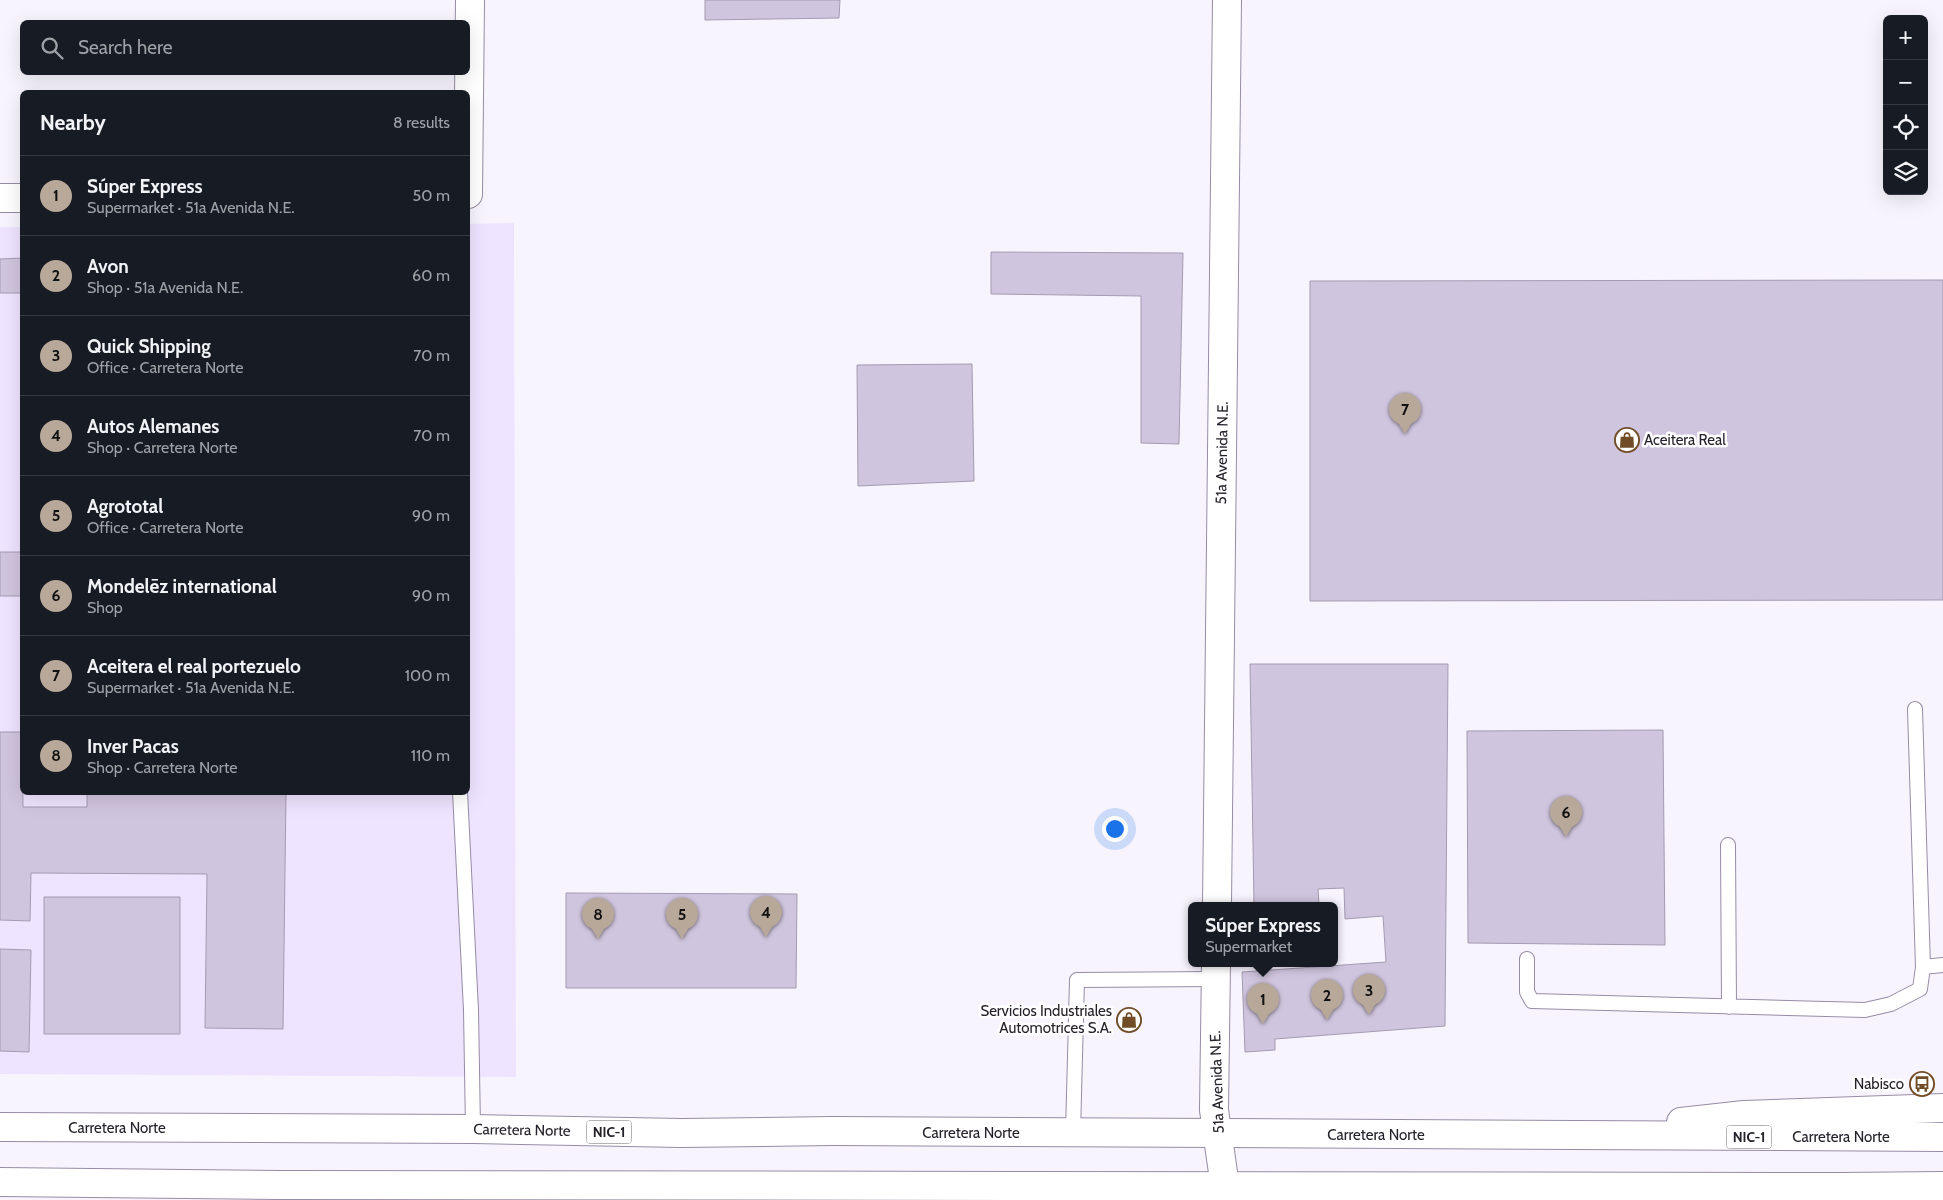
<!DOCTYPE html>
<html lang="en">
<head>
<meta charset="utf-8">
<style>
	:root { --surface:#171b24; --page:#242831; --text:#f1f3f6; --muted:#9ea1a6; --line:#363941; --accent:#b7a899 }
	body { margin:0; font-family:Cabin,sans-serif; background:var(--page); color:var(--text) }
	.controls { position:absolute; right:15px; top:15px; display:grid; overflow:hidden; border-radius:8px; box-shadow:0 5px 20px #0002 }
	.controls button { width:45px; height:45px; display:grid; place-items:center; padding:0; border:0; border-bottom:1px solid var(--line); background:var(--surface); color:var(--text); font:25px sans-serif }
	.you { position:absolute; left:1114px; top:828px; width:18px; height:18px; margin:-12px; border:4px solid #fff; border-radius:50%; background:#1a73e8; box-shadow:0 0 0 8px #1a73e833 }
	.badge { display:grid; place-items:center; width:32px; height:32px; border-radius:50%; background:var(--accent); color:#111; font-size:16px; font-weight:700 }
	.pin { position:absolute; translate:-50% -41px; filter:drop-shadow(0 1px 2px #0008) }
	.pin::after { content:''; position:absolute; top:26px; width:18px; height:15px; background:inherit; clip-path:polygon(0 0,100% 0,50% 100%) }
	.popup { position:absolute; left:1188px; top:902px; width:150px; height:65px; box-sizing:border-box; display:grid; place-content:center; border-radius:8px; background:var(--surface); filter:drop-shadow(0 1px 4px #0005); font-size:16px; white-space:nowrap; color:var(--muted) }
	.popup b { font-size:19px; color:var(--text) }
	.popup::after { content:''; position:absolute; left:50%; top:100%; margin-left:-10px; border:10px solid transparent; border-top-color:var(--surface) }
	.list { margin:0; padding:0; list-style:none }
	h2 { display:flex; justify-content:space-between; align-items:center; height:65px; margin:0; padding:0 20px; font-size:21px }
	h2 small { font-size:16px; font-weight:400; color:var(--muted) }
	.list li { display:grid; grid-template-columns:32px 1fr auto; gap:15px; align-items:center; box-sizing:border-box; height:80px; padding:0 20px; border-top:1px solid var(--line) }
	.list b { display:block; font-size:19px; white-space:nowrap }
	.list p { margin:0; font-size:16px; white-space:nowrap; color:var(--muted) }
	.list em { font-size:16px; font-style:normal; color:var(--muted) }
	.icon { flex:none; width:28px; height:28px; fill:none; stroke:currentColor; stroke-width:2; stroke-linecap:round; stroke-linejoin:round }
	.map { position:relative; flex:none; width:1943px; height:1200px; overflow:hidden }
	.search { position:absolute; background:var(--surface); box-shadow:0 5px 20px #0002; left:20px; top:20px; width:450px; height:55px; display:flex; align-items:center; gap:12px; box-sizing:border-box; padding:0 18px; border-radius:8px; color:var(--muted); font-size:19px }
	.panel { position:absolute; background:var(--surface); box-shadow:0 5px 20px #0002; left:20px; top:90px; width:450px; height:705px; border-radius:8px }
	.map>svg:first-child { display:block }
	.built { fill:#efe4ff }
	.building { fill:#d0c5de; stroke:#a49ab2 }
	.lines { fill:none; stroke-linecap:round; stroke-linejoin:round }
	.lane-casing { stroke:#968ca4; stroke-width:16 }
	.street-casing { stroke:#968ca4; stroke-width:30 }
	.highway-casing { stroke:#968ca4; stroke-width:30 }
	.lane { stroke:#fff; stroke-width:14 }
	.street { stroke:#fff; stroke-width:28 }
	.highway { stroke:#fff; stroke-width:28 }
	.labels { text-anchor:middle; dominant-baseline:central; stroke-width:5; stroke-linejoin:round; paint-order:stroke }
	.shield { fill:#fff; stroke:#66646a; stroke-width:1 }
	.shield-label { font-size:14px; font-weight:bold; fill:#25212a }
	.poi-label { font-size:15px; fill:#25212a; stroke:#fff; text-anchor:end }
	.street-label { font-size:15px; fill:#25212a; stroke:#fff }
</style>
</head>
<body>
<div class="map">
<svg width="1943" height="1200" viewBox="0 0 1943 1200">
	<rect width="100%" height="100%" fill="#f8f4fe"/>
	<!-- built -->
	<path class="built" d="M514 223 516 1077 0 1074V227H22V792H468V224Z"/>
	<!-- building -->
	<path class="building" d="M705 0H840L839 18 705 20Z
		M991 252 1183 253 1179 444 1141 443V296L991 294Z
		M22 258V293H0V259Z
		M1943 280V600L1310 601V281Z
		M972 364 974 481 858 486 857 365Z
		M0 552H22V596H0Z
		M1250 664H1448L1445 1026 1275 1039V1050L1245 1052 1242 972 1386 962 1383 916 1345 919 1344 888 1318 889 1319 905H1254Z
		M1663 730 1665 945 1468 943 1467 731Z
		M0 732H22L23 807H87V792H286L283 1029 205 1028 207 874 31 873 30 921 0 920Z
		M566 893 797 894 796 988H566Z
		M44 897H180V1034H44Z
		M0 949 31 950 29 1052 0 1051Z"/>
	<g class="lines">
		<defs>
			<path id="lane" d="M460 792 471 1010 473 1129
				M1728 845 1729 1007
				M1527 959V992L1532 1001 1865 1010 1891 1004 1920 989 1923 967 1915 709
				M1923 967 1943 965
				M1073 1133 1077 980 1216 979"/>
			<path id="street" d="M468 194 470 0
				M0 198H22
				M1217 905 1227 0
				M1216 963 1214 1110 1227 1200"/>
			<path id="highway" d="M1681 1122 1744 1115 1943 1108
				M0 1127 473 1129 681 1133 833 1131 1943 1137
				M0 1182 281 1185 1840 1187 1943 1186"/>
		</defs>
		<!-- lane casing -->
		<use href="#lane" class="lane-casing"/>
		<!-- street casing -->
		<use href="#street" class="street-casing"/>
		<!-- highway casing -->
		<use href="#highway" class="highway-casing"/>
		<!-- lane -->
		<use href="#lane" class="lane"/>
		<!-- street -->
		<use href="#street" class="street"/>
		<!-- highway -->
		<use href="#highway" class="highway"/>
	</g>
	<!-- icons -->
	<defs>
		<symbol id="shop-ring" viewBox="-11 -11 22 22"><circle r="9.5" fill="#fff" stroke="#714d27" stroke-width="1.5"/><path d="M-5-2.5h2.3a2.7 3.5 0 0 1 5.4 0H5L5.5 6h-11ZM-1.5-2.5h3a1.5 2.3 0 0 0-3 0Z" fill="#714d27"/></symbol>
		<symbol id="bus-ring" viewBox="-11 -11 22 22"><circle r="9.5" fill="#fff" stroke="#714d27" stroke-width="1.5"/><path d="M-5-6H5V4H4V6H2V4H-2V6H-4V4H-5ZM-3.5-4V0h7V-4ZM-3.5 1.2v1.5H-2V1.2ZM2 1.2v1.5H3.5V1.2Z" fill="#714d27"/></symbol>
	</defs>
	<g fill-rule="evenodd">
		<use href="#shop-ring" x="1613" y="426" width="28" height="28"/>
		<use href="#shop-ring" x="1115" y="1006" width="28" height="28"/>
		<use href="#bus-ring" x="1908" y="1070" width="28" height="28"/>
	</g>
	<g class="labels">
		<!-- shield labels -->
		<g class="shield">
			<rect x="586.5" y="1120.5" width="45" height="23" rx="4"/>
			<rect x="1726.5" y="1125.5" width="45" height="23" rx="4"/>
		</g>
		<g class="shield-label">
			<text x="609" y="1132">NIC-1</text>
			<text x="1749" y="1137">NIC-1</text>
		</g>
		<!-- poi labels -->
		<g class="poi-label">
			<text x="1644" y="440" text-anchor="start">Aceitera Real</text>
			<text x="1112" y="1011">Servicios Industriales<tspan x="1112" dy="17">Automotrices S.A.</tspan></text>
			<text x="1904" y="1084">Nabisco</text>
		</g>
		<!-- street labels -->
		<g class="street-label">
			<text transform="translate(1222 453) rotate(-89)">51a Avenida N.E.</text>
			<text transform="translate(1217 1082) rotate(-92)">51a Avenida N.E.</text>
			<text x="117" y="1128">Carretera Norte</text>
			<text transform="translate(522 1130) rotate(1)">Carretera Norte</text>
			<text x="971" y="1133">Carretera Norte</text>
			<text x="1376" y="1135">Carretera Norte</text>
			<text x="1841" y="1137">Carretera Norte</text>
		</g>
	</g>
</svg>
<div class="controls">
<button>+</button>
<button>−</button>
<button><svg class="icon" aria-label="locate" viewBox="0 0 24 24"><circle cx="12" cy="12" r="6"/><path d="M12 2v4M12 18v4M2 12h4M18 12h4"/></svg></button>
<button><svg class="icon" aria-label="layers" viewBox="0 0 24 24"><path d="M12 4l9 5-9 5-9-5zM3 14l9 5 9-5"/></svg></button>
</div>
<div class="you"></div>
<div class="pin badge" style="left:1263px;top:1024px">1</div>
<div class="popup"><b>Súper Express</b>Supermarket</div>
<div class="pin badge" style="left:1327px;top:1020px">2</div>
<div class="pin badge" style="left:1369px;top:1015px">3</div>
<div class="pin badge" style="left:766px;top:937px">4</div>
<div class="pin badge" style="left:682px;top:939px">5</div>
<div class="pin badge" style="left:1566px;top:837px">6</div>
<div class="pin badge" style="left:1405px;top:434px">7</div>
<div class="pin badge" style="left:598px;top:939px">8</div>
<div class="search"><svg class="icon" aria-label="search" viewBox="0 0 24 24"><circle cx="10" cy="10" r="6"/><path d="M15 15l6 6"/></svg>Search here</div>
<section class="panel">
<h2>Nearby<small>8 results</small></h2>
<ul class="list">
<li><span class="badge">1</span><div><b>Súper Express</b><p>Supermarket · 51a Avenida N.E.</p></div><em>50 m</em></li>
<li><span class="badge">2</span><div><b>Avon</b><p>Shop · 51a Avenida N.E.</p></div><em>60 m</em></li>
<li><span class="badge">3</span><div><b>Quick Shipping</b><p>Office · Carretera Norte</p></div><em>70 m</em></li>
<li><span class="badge">4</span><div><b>Autos Alemanes</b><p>Shop · Carretera Norte</p></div><em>70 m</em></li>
<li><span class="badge">5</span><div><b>Agrototal</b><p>Office · Carretera Norte</p></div><em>90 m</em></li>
<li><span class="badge">6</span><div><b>Mondelēz international</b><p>Shop</p></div><em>90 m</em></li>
<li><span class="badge">7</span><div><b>Aceitera el real portezuelo</b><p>Supermarket · 51a Avenida N.E.</p></div><em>100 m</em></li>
<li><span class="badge">8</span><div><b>Inver Pacas</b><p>Shop · Carretera Norte</p></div><em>110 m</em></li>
</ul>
</section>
</div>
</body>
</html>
